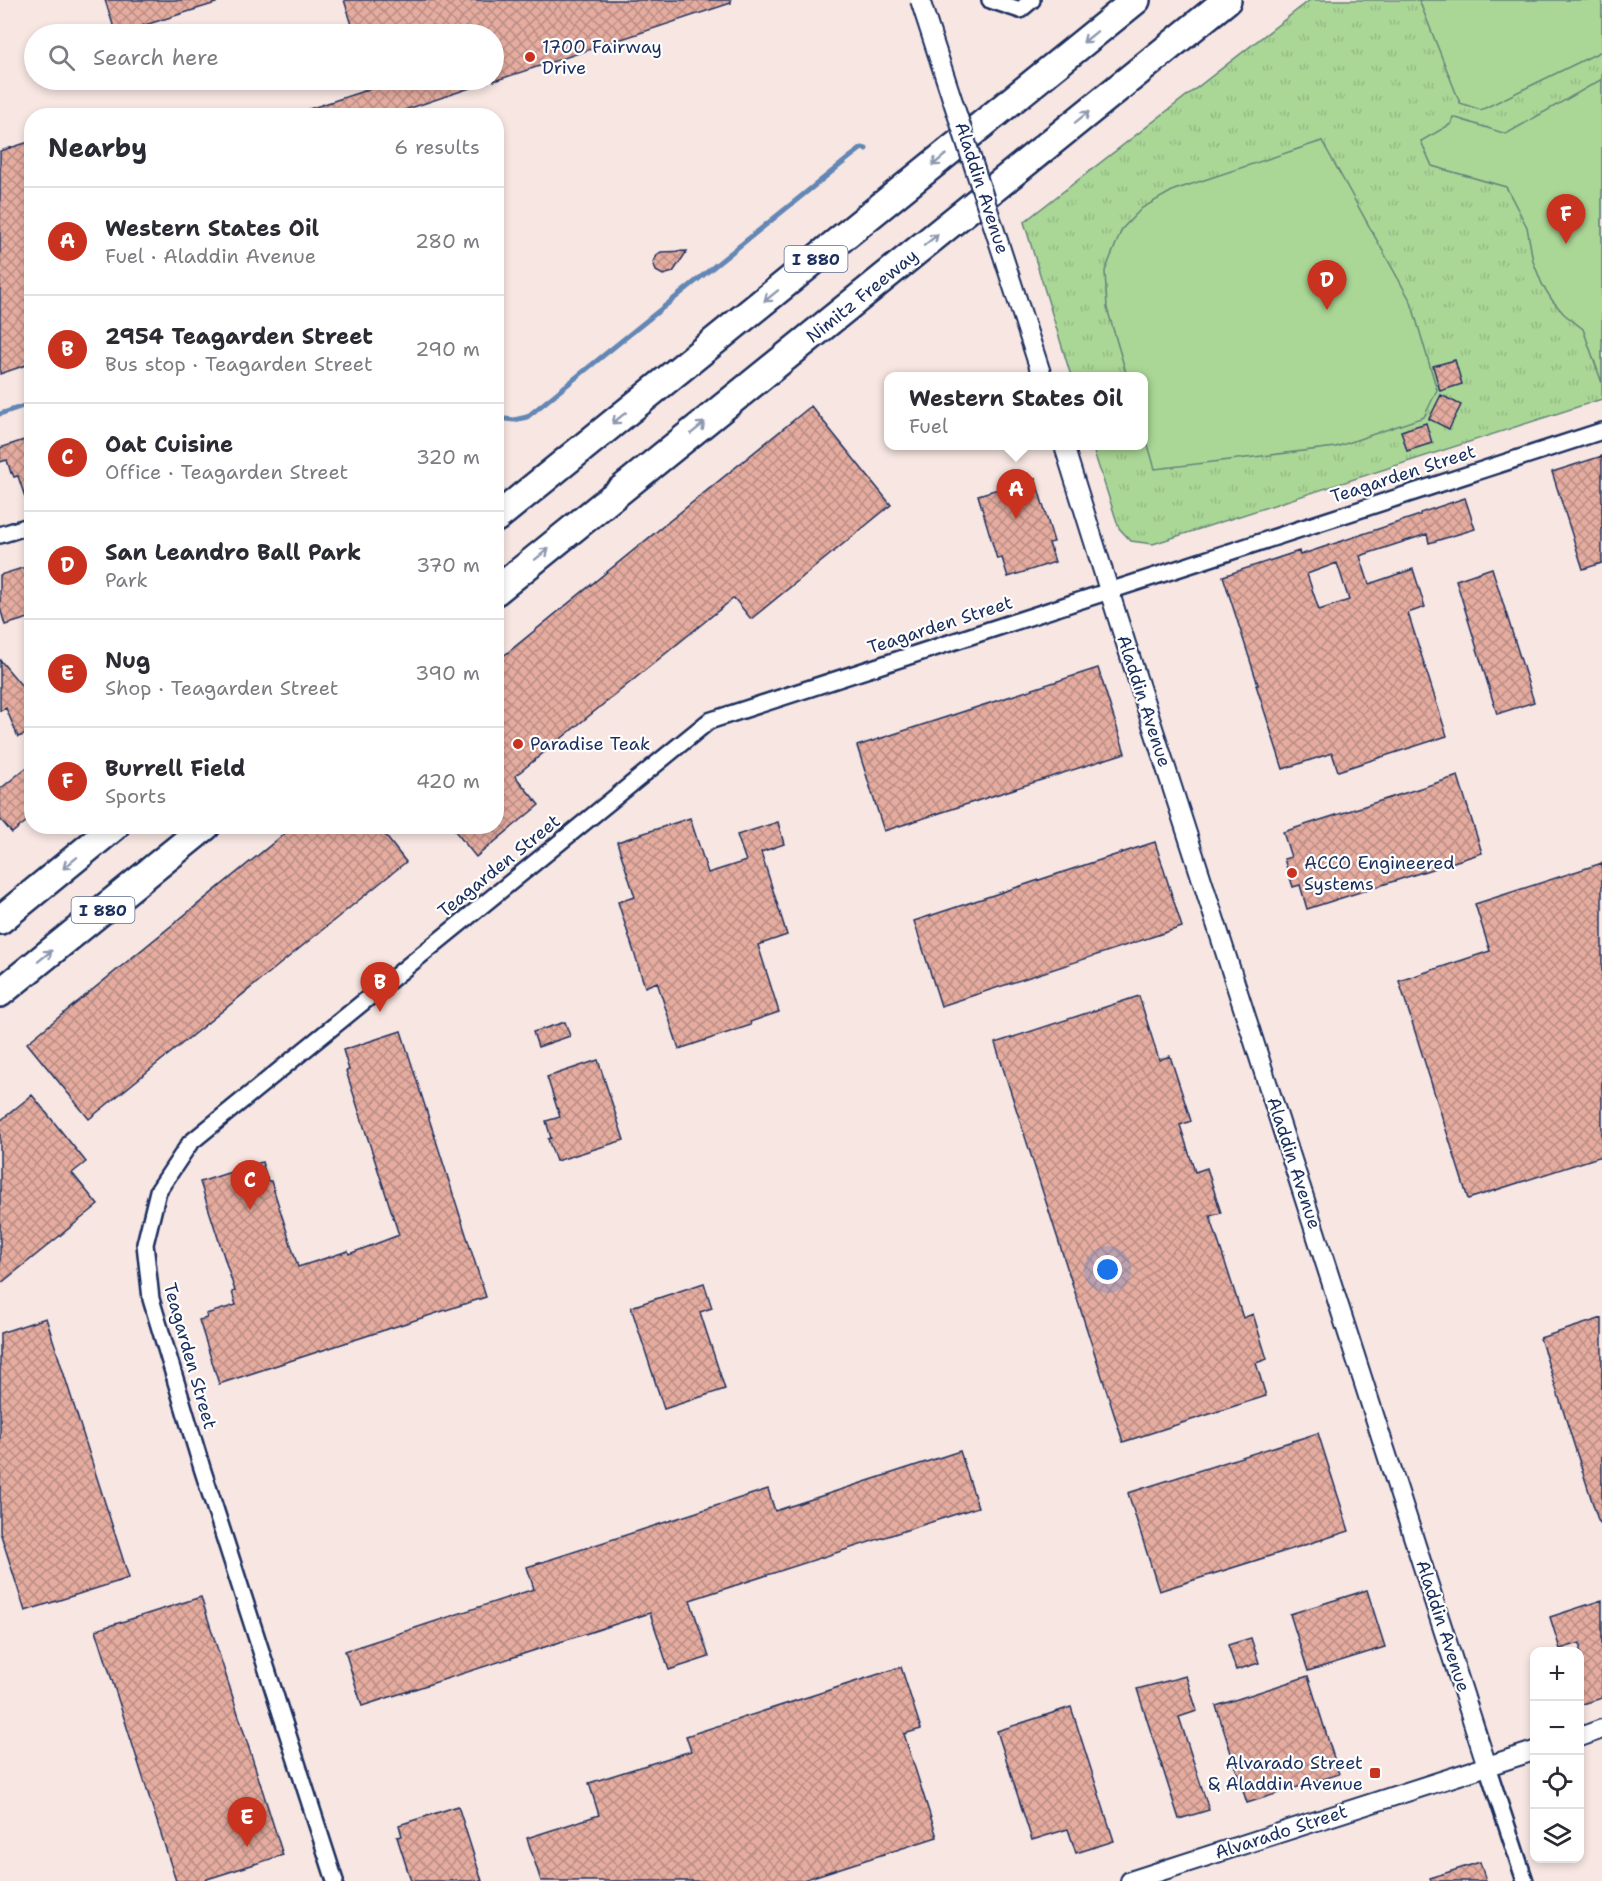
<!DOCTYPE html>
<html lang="en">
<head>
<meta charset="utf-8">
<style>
	:root { --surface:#fff; --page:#f2f2f3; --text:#2b2b33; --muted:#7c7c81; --line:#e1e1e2; --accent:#c8321e }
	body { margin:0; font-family:"Shantell Sans",sans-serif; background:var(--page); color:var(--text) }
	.controls { position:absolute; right:18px; bottom:18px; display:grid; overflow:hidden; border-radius:12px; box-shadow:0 3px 9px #0003 }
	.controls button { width:54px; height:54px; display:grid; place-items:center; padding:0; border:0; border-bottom:2px solid var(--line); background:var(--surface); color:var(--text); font:30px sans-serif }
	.you { position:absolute; left:1108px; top:1270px; width:21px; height:21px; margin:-15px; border:4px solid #fff; border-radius:50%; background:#1a73e8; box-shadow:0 0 0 9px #1a73e833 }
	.badge { display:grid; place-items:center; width:39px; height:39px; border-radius:50%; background:var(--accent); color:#fff; font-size:20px; font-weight:700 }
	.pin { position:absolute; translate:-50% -50px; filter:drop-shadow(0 2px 3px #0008) }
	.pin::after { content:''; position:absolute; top:32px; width:21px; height:18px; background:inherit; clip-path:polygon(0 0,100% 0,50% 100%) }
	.popup { position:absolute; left:884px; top:372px; width:264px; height:78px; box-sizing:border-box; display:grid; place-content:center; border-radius:12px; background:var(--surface); filter:drop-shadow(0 2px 4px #0005); font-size:20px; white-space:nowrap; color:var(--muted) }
	.popup b { font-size:22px; color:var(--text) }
	.popup::after { content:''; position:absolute; left:50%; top:100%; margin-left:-12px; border:12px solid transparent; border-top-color:var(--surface) }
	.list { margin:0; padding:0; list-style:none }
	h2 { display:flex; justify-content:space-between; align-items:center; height:78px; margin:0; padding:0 24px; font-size:26px }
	h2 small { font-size:20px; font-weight:400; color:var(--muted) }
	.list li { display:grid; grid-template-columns:39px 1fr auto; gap:18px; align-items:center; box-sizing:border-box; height:108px; padding:0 24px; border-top:2px solid var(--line) }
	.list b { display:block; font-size:22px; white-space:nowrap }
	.list p { margin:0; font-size:20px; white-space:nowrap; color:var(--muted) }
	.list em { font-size:20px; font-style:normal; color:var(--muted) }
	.icon { flex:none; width:33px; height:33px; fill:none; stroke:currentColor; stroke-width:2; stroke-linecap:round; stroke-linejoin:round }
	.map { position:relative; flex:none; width:1602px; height:1881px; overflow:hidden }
	.search { position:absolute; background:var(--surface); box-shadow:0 3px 9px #0003; left:24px; top:24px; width:480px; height:66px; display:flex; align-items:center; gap:15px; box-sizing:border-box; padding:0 21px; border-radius:33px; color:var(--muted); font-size:22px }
	.panel { position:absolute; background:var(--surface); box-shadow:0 3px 9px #0003; left:24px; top:108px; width:480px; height:726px; border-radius:24px }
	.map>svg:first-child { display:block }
	.park { fill:url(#park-tufts); stroke:#62837a; stroke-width:1.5 }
	.pitch { fill:#aad796; stroke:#62837a; stroke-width:1.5 }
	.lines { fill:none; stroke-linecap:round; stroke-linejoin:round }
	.stream { stroke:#6487b5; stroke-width:5 }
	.building { fill:url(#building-cross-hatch); stroke:#1b2f5e; stroke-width:1.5; fill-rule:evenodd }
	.minor-casing { stroke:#1b2f5e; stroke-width:20 }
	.tertiary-casing { stroke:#1b2f5e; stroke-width:22 }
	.motorway-casing { stroke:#1b2f5e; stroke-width:32 }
	.minor { stroke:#fff; stroke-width:15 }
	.tertiary { stroke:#fff; stroke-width:18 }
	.motorway { stroke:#fff; stroke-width:27 }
	.tertiary-bridge-casing { stroke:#1b2f5e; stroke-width:22; stroke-linecap:butt }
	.tertiary-bridge { stroke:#fff; stroke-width:18 }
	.oneway { stroke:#8d97ae }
	.poi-dot { fill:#c8321e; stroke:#fff; stroke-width:2 }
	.labels { text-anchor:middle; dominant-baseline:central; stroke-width:4.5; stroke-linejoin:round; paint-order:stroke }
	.shield { fill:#fff; stroke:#5f6d8e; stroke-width:1.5 }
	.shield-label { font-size:16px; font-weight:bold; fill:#1b2f5e }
	.poi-label { font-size:18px; fill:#1b2f5e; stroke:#fff; text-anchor:start }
	.street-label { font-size:18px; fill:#1b2f5e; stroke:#fff }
</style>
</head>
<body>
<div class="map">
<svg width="1602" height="1881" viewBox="0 0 1602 1881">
	<defs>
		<pattern id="park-tufts" width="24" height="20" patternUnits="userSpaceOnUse" patternTransform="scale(1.5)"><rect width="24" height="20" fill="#aad796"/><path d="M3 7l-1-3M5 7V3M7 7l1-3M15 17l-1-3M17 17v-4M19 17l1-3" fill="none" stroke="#92b984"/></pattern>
		<pattern id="building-cross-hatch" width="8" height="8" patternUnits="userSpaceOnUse" patternTransform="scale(1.5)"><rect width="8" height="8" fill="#e5ac9f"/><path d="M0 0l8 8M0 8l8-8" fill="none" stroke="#b98c85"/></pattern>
	</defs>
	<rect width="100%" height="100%" fill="#f7e6e2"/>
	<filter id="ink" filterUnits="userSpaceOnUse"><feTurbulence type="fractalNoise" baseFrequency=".0167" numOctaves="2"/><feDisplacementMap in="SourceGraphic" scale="12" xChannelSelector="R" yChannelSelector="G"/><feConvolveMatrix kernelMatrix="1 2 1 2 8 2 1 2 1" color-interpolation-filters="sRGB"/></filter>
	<g filter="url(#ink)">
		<!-- park -->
		<path class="park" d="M1310 0H1602V399L1153 544 1131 541 1119 528 1092 446H1144V376H1071L1024 222Z"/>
		<!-- pitch -->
		<path class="pitch" d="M1419 0H1602V51L1481 110 1460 103Z
			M1602 79V383L1583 329 1564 314 1552 300 1542 284 1533 261 1527 227 1506 187 1432 166 1421 141 1451 124 1453 117 1506 134Z
			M1322 141 1411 302 1437 390 1424 417 1336 447 1155 469 1144 431V376H1127L1107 308 1105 271 1122 229 1142 208 1174 190Z"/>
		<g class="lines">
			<!-- stream -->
			<path class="stream" d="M0 414 32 403
				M496 418 514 420 527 417 850 157 862 148 866 149"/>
		</g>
		<!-- building -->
		<path class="building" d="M105 0H215L216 3 116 34Z
			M344 0H731V3L494 81V34H355Z
			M370 80H488V82L387 116H298L297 113 373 88Z
			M32 141V363L0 374V151Z
			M687 251 673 272 663 275 656 271 653 262 658 254 661 252Z
			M1455 360 1462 384 1440 391 1433 366Z
			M1441 395 1461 405 1449 429 1429 419Z
			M811 406 891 505 751 619 734 598 515 776 539 805 476 857 451 826H496V662Z
			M1426 423 1432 443 1407 451 1401 431Z
			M24 440 32 464V508L29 509 18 476 14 477 12 472 11 473 7 460 0 462V448Z
			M1602 456V563L1583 569 1552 472Z
			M1035 478 1054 542 1049 543 1055 562 1008 577 1002 558 997 559 978 495Z
			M1465 498 1475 529 1429 543 1427 534 1360 556 1369 584 1413 569 1425 607 1408 613 1447 736 1338 771 1332 753 1283 769 1256 685H1258L1223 576 1299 551 1300 555 1420 515V513ZM1337 563 1349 600 1319 610 1307 574Z
			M32 565V617L5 625 0 608V575Z
			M1492 568 1534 702 1497 714 1456 580Z
			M0 660 32 698V732L18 737 6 708 0 711Z
			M1098 668 1125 753 884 831 857 746Z
			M32 763V817L12 833 0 819V789Z
			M1458 776 1482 853 1307 909 1300 885 1293 887 1284 859 1291 857 1283 832Z
			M690 818 708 873 746 861 737 835 778 822 784 844 761 852 787 935 758 945 779 1012 750 1022 751 1025 679 1049 657 982 645 987 618 902 635 897 617 842Z
			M294 826H378L406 862 89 1119 27 1043Z
			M1155 842 1182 927 941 1006 914 921Z
			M1602 863V1156L1468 1199 1399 981 1490 951 1475 904Z
			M1139 996 1159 1060 1170 1056 1191 1121 1180 1125 1195 1172 1207 1168 1221 1213 1210 1216 1243 1318 1253 1314 1267 1359 1256 1363 1266 1396 1123 1442 995 1043Z
			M565 1022 570 1036 538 1047 533 1032Z
			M401 1031 486 1297 219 1384 199 1320 207 1318 206 1314 236 1305 232 1292 235 1291 200 1182 262 1162 268 1181H271L298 1267 348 1251 349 1254 399 1235 346 1071 349 1070 343 1050Z
			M598 1060 624 1140 556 1161 548 1139 551 1138 546 1121 560 1117 547 1077Z
			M32 1095 86 1162 72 1173 98 1205 0 1284V1121Z
			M704 1283 712 1308 700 1312 725 1389 664 1409 631 1307Z
			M46 1318 129 1578 25 1611 0 1532V1333Z
			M1602 1318V1522L1599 1523 1540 1338Z
			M1318 1433 1349 1531 1159 1591 1128 1493Z
			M960 1451 978 1507 690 1600 709 1657 669 1670 650 1613 362 1706 345 1651 534 1589 527 1567 768 1489 775 1511Z
			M1367 1590 1385 1647 1308 1671 1290 1614Z
			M201 1597 283 1855 201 1881H176L96 1630Z
			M1602 1600V1698L1580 1705V1643L1560 1649 1550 1617Z
			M1251 1638 1259 1663 1236 1670 1228 1645Z
			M901 1667 921 1729 904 1734 937 1837 800 1881H541L527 1838 599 1815 589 1783 691 1751 686 1736Z
			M1186 1676 1197 1711 1179 1717 1209 1810 1179 1819 1137 1689Z
			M1308 1676 1339 1774 1247 1803 1216 1706Z
			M1071 1707 1114 1841 1076 1853 1068 1829 1032 1840 997 1731Z
			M458 1806 482 1881H411L397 1837 402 1836 399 1825Z
			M1480 1862 1486 1881H1431L1430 1878Z"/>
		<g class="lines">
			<defs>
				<path id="minor" d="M990 0 1020 10 1032 0
					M0 535 32 525
					M1487 1766 1525 1881
					M335 1881 202 1468 151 1299 145 1244 158 1191 190 1143 709 721 1602 431"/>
				<path id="tertiary" d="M1064 446 1118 619 1487 1766
					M1580 1737 1602 1729
					M1130 1881 1534 1751"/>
				<path id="motorway" d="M496 518 1136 0
					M496 591 1227 0
					M0 920 115 826
					M0 993 206 826"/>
			</defs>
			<!-- minor casing -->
			<use href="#minor" class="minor-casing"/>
			<!-- tertiary casing -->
			<use href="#tertiary" class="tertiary-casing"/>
			<!-- motorway casing -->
			<use href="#motorway" class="motorway-casing"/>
			<!-- minor -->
			<use href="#minor" class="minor"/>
			<!-- tertiary -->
			<use href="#tertiary" class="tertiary"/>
			<!-- motorway -->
			<use href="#motorway" class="motorway"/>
			<defs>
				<path id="tertiary-bridge" d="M920 0 1042 376"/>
			</defs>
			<!-- tertiary-bridge casing -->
			<use href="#tertiary-bridge" class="tertiary-bridge-casing"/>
			<!-- tertiary-bridge -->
			<use href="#tertiary-bridge" class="tertiary-bridge"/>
		</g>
		<!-- one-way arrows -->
		<defs><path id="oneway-shaft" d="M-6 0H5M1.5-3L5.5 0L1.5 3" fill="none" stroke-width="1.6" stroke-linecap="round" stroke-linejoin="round" transform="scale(1.5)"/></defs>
		<g class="oneway">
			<use href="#oneway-shaft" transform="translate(1090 37) rotate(141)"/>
			<use href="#oneway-shaft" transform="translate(1082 117) rotate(-39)"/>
			<use href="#oneway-shaft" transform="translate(939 160) rotate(141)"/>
			<use href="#oneway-shaft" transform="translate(931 240) rotate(-39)"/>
			<use href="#oneway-shaft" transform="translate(771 296) rotate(141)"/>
			<use href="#oneway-shaft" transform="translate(619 418) rotate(141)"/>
			<use href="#oneway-shaft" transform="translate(698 428) rotate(-39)"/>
			<use href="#oneway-shaft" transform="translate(542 554) rotate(-39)"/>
			<use href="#oneway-shaft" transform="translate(70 863) rotate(141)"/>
			<use href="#oneway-shaft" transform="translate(45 956) rotate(-39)"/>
		</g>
	</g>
	<!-- markers -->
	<g class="poi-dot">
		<circle cx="530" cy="57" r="6"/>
		<circle cx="518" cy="744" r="6"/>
		<circle cx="1292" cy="873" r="6"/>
		<rect x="1369" y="1767" width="12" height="12" rx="3"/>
	</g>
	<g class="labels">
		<!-- shield labels -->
		<g class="shield">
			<rect x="784.5" y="246" width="63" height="26" rx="4.5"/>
			<rect x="71.5" y="897" width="63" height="26" rx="4.5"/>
		</g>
		<g class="shield-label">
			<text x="816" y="259">I 880</text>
			<text x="103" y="910">I 880</text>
		</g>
		<!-- poi labels -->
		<g class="poi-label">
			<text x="542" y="47">1700 Fairway<tspan x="542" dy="21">Drive</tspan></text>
			<text x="530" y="744">Paradise Teak</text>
			<text x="1304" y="863">ACCO Engineered<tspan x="1304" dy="21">Systems</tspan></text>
			<text x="1363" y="1763" text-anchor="end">Alvarado Street<tspan x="1363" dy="21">&amp; Aladdin Avenue</tspan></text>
		</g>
		<!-- street labels -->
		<g class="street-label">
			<text transform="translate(982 188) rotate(72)">Aladdin Avenue</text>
			<text transform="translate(862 296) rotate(-39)">Nimitz Freeway</text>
			<text transform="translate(1403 474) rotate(-18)">Teagarden Street</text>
			<text transform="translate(940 625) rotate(-18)">Teagarden Street</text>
			<text transform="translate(1144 701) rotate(72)">Aladdin Avenue</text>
			<text transform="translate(499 866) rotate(-39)">Teagarden Street</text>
			<text transform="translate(1294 1163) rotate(72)">Aladdin Avenue</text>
			<text transform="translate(190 1356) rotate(74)">Teagarden Street</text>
			<text transform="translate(1443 1626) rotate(72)">Aladdin Avenue</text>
			<text transform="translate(1281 1832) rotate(-18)">Alvarado Street</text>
		</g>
	</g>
</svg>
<div class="controls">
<button>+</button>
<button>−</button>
<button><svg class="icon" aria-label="locate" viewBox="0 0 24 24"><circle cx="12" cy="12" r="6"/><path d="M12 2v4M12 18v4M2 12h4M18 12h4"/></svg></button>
<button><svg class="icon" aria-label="layers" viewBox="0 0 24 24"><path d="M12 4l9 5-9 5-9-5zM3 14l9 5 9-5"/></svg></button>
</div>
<div class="you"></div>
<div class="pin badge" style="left:1016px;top:519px">A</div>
<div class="popup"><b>Western States Oil</b>Fuel</div>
<div class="pin badge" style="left:380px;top:1012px">B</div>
<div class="pin badge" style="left:250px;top:1210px">C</div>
<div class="pin badge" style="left:1327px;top:310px">D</div>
<div class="pin badge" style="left:247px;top:1847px">E</div>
<div class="pin badge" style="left:1566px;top:244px">F</div>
<div class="search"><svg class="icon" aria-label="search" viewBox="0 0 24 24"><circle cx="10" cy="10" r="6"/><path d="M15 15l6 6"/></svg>Search here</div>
<section class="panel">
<h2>Nearby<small>6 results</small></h2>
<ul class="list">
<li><span class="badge">A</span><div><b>Western States Oil</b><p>Fuel · Aladdin Avenue</p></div><em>280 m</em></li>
<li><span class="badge">B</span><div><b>2954 Teagarden Street</b><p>Bus stop · Teagarden Street</p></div><em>290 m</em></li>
<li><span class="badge">C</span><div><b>Oat Cuisine</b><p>Office · Teagarden Street</p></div><em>320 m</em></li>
<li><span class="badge">D</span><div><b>San Leandro Ball Park</b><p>Park</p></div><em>370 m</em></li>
<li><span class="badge">E</span><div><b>Nug</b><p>Shop · Teagarden Street</p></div><em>390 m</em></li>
<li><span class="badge">F</span><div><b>Burrell Field</b><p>Sports</p></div><em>420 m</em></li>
</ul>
</section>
</div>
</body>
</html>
